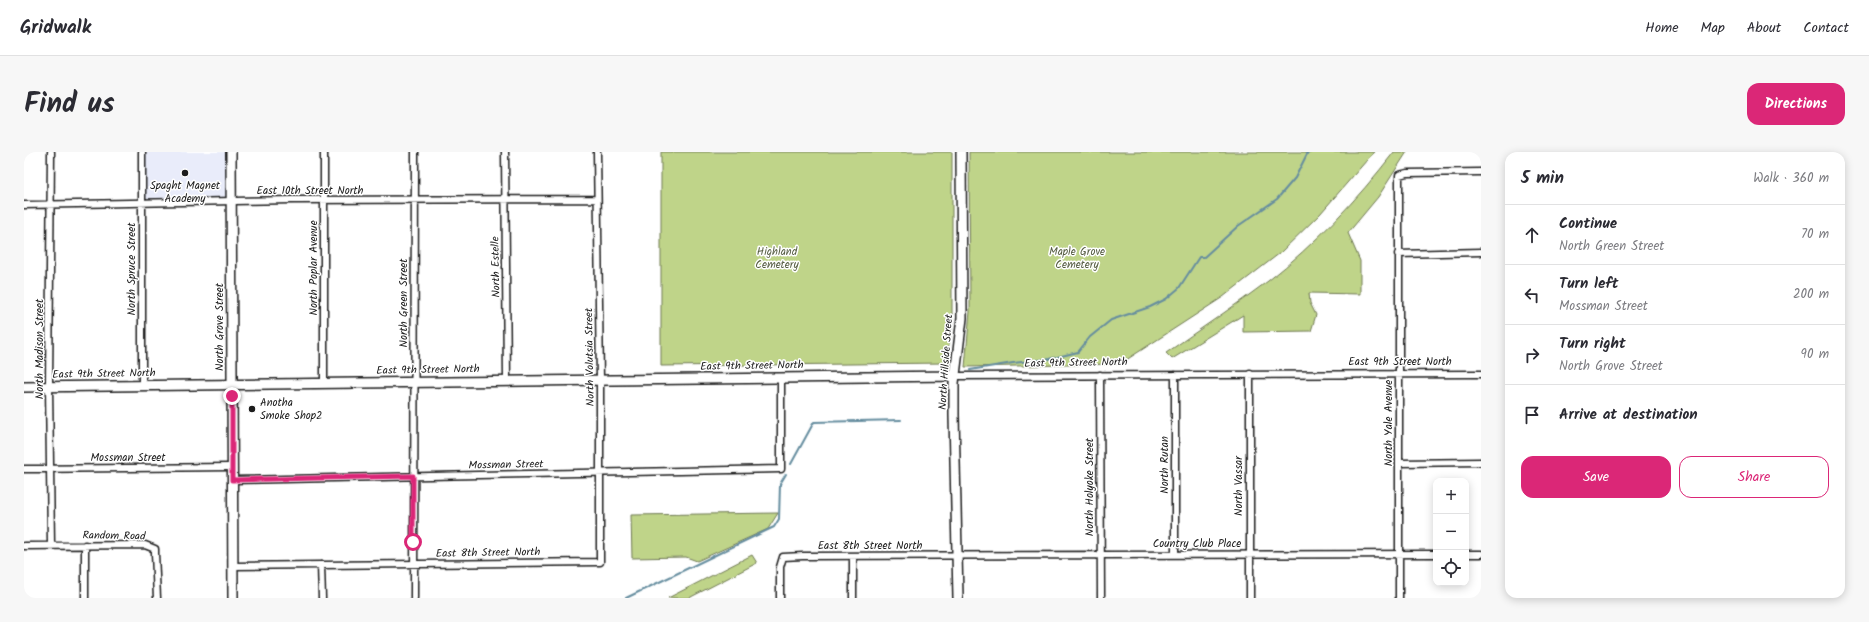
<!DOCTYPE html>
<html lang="en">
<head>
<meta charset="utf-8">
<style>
	:root { --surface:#fff; --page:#f7f7f7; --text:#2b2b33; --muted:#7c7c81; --line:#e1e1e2; --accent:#db2777 }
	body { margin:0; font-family:Kalam,sans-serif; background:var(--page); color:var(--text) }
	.controls { position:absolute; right:12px; bottom:12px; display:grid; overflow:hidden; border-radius:8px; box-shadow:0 2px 10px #0003 }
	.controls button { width:36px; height:36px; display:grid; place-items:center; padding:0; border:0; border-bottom:1px solid var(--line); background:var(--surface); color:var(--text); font:20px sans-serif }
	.stop { position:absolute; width:12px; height:12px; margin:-9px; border:3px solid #db2777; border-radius:50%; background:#fff }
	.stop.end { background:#db2777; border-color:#fff; box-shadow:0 1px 4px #0008 }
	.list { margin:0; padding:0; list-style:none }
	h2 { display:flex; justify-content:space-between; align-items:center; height:52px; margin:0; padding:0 16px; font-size:17px }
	h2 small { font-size:13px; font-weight:400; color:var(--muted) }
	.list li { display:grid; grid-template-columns:26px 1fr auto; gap:12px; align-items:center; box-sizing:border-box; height:60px; padding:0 16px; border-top:1px solid var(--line) }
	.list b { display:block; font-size:15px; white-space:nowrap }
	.list p { margin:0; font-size:13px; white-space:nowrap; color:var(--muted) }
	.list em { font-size:13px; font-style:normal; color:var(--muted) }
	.actions { display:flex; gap:8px; padding:12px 16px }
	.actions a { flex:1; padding:9px 0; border:1px solid var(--accent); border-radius:12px; text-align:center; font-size:14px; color:var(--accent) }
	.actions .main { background:var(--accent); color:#fff }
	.icon { flex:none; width:22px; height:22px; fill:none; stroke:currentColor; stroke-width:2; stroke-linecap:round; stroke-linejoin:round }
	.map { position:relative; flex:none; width:1457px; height:446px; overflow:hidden; border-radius:12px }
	header { display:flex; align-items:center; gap:24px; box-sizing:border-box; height:56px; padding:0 20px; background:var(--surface); border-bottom:1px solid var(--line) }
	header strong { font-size:19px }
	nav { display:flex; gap:22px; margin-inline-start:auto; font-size:14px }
	.intro { display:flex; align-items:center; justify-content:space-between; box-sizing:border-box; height:96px; padding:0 24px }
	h1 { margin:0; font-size:28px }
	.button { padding:10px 18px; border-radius:12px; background:var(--accent); color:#fff; font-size:14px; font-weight:700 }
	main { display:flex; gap:24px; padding:0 24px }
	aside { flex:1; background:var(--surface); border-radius:12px; box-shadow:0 2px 10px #0003 }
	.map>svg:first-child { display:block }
	.built { fill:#e9ecfa }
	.green { fill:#bfd489; stroke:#6e7852 }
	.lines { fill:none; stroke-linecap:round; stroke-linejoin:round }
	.stream { stroke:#658d9f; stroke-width:2 }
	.street-casing { stroke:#1c1c1c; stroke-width:9 }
	.secondary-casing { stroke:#1c1c1c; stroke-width:12 }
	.street { stroke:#fff; stroke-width:6 }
	.secondary { stroke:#fff; stroke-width:9 }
	.route { stroke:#db2777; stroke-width:5 }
	.poi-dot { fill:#1c1c1c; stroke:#fff; stroke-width:1.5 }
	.labels { text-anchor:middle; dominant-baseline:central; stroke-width:3; stroke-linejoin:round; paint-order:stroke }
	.poi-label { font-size:11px; fill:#1c1c1c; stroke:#fff }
	.street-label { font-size:11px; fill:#1c1c1c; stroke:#fff }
	.park-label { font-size:11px; fill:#555c42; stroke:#fff }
</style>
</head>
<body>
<header>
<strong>Gridwalk</strong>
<nav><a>Home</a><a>Map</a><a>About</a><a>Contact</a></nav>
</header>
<div class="intro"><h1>Find us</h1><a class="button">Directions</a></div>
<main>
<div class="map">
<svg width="1457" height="446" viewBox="0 0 1457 446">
	<rect width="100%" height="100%" fill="#fff"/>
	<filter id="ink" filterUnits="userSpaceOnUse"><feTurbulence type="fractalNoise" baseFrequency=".025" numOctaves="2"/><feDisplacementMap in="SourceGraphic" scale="8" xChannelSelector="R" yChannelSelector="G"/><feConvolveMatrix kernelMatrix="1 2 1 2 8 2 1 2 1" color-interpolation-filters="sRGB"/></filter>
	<g filter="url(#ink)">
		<!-- built -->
		<path class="built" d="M120 0H203L202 45 200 46 122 47 120 45Z"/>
		<!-- green -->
		<path class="green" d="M637 0H928V173L922 211 637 214Z
			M945 0H1350L1296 62 1256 101 1199 145 1096 212 941 215 946 159Z
			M1370 0H1383L1354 45 1324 81 1336 109V142L1285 141 1286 151 1292 163 1287 179 1219 180V163L1148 207 1142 201C1176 177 1211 154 1244 129 1291 92 1333 48 1370 0Z
			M754 361 744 377 673 409 662 405 608 406 607 363Z
			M728 403 733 411 665 446H644Z"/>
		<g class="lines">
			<!-- stream -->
			<path class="stream" d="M946 218 989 211 1025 207 1054 200 1066 185 1087 168 1126 155 1142 147 1155 136 1175 105H1180L1214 74 1253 47 1271 26 1284 0
				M767 312 790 270 877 268
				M602 446 750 375 755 367 756 332 762 322"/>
			<defs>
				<path id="street" d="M118 0V233
					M300 0V231
					M481 0 483 229
					M0 53 269 48 573 47
					M1374 102 1457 100
					M1076 223 1077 446
					M1151 223V403
					M931 224 1457 222
					M1375 311 1457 310
					M0 317 208 315
					M208 328 757 317V225
					M27 393 25 234 27 0
					M61 393V446
					M0 394 121 393 131 397V401L133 446
					M1442 402H1457
					M829 404V446
					M297 413 298 446
					M209 414 576 410V228L573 0
					M390 446 391 0
					M756 446V415L759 405 779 404 1412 402
					M1226 446V222
					M1375 446V23L1383 21 1457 20"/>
				<path id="secondary" d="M207 0 209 446
					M0 235 931 224
					M934 446 930 263V231L938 166 937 0"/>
			</defs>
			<!-- street casing -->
			<use href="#street" class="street-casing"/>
			<!-- secondary casing -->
			<use href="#secondary" class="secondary-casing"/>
			<!-- street -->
			<use href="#street" class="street"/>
			<!-- secondary -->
			<use href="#secondary" class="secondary"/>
		</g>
	</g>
	<g class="lines" filter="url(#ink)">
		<!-- route -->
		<path class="route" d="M208 244V328L389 324V390"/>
	</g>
	<!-- markers -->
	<g class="poi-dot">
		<circle cx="161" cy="21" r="4"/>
		<circle cx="228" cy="257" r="4"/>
	</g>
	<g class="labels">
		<!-- poi labels -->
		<g class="poi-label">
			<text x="161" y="34">Spaght Magnet<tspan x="161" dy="13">Academy</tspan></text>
			<text x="236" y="251" text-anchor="start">Anotha<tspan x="236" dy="13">Smoke Shop2</tspan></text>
		</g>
		<!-- street labels -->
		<g class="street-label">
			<text x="286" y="39">East 10th Street North</text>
			<text transform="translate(472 115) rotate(-91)">North Estelle</text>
			<text transform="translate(290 116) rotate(-90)">North Poplar Avenue</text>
			<text transform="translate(108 117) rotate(-90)">North Spruce Street</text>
			<text transform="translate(380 151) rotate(-90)">North Green Street</text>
			<text transform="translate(196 175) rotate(-90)">North Grove Street</text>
			<text transform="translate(16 197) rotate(-90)">North Madison Street</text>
			<text transform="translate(566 205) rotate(-91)">North Volutsia Street</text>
			<text transform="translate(922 210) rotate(-86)">North Hillside Street</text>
			<text x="1376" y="210">East 9th Street North</text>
			<text transform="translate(1052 211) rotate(-1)">East 9th Street North</text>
			<text transform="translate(728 214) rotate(-1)">East 9th Street North</text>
			<text transform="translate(404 218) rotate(-1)">East 9th Street North</text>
			<text transform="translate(80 222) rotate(-1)">East 9th Street North</text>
			<text transform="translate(1365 271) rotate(-90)">North Yale Avenue</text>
			<text x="104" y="306">Mossman Street</text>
			<text transform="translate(482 313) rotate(-1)">Mossman Street</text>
			<text transform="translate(1141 313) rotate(-90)">North Rutan</text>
			<text transform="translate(1215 334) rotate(-90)">North Vassar</text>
			<text transform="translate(1066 335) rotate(-90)">North Holyoke Street</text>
			<text transform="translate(90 384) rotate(1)">Random Road</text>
			<text x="1173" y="392">Country Club Place</text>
			<text x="846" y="394">East 8th Street North</text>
			<text transform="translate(464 401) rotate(-1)">East 8th Street North</text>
		</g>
		<!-- park labels -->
		<g class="park-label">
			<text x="753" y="100">Highland<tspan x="753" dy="13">Cemetery</tspan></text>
			<text x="1053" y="100">Maple Grove<tspan x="1053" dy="13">Cemetery</tspan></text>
		</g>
	</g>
</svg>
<div class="controls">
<button>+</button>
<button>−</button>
<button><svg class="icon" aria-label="locate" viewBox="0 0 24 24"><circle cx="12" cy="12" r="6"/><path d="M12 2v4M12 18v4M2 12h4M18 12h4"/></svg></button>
</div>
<div class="stop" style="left:389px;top:390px"></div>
<div class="stop end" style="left:208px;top:244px"></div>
</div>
<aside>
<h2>5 min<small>Walk · 360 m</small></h2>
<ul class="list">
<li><svg class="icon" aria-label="ahead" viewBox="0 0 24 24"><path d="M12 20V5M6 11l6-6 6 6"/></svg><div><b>Continue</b><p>North Green Street</p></div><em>70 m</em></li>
<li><svg class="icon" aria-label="left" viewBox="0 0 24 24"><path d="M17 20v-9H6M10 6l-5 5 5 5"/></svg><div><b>Turn left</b><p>Mossman Street</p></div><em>200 m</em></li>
<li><svg class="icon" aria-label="right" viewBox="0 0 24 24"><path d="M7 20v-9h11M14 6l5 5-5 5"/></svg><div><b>Turn right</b><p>North Grove Street</p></div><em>90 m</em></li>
<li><svg class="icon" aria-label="arrive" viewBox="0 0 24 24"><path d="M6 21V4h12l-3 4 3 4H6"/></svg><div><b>Arrive at destination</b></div></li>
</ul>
<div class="actions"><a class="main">Save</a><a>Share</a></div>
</aside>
</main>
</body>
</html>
